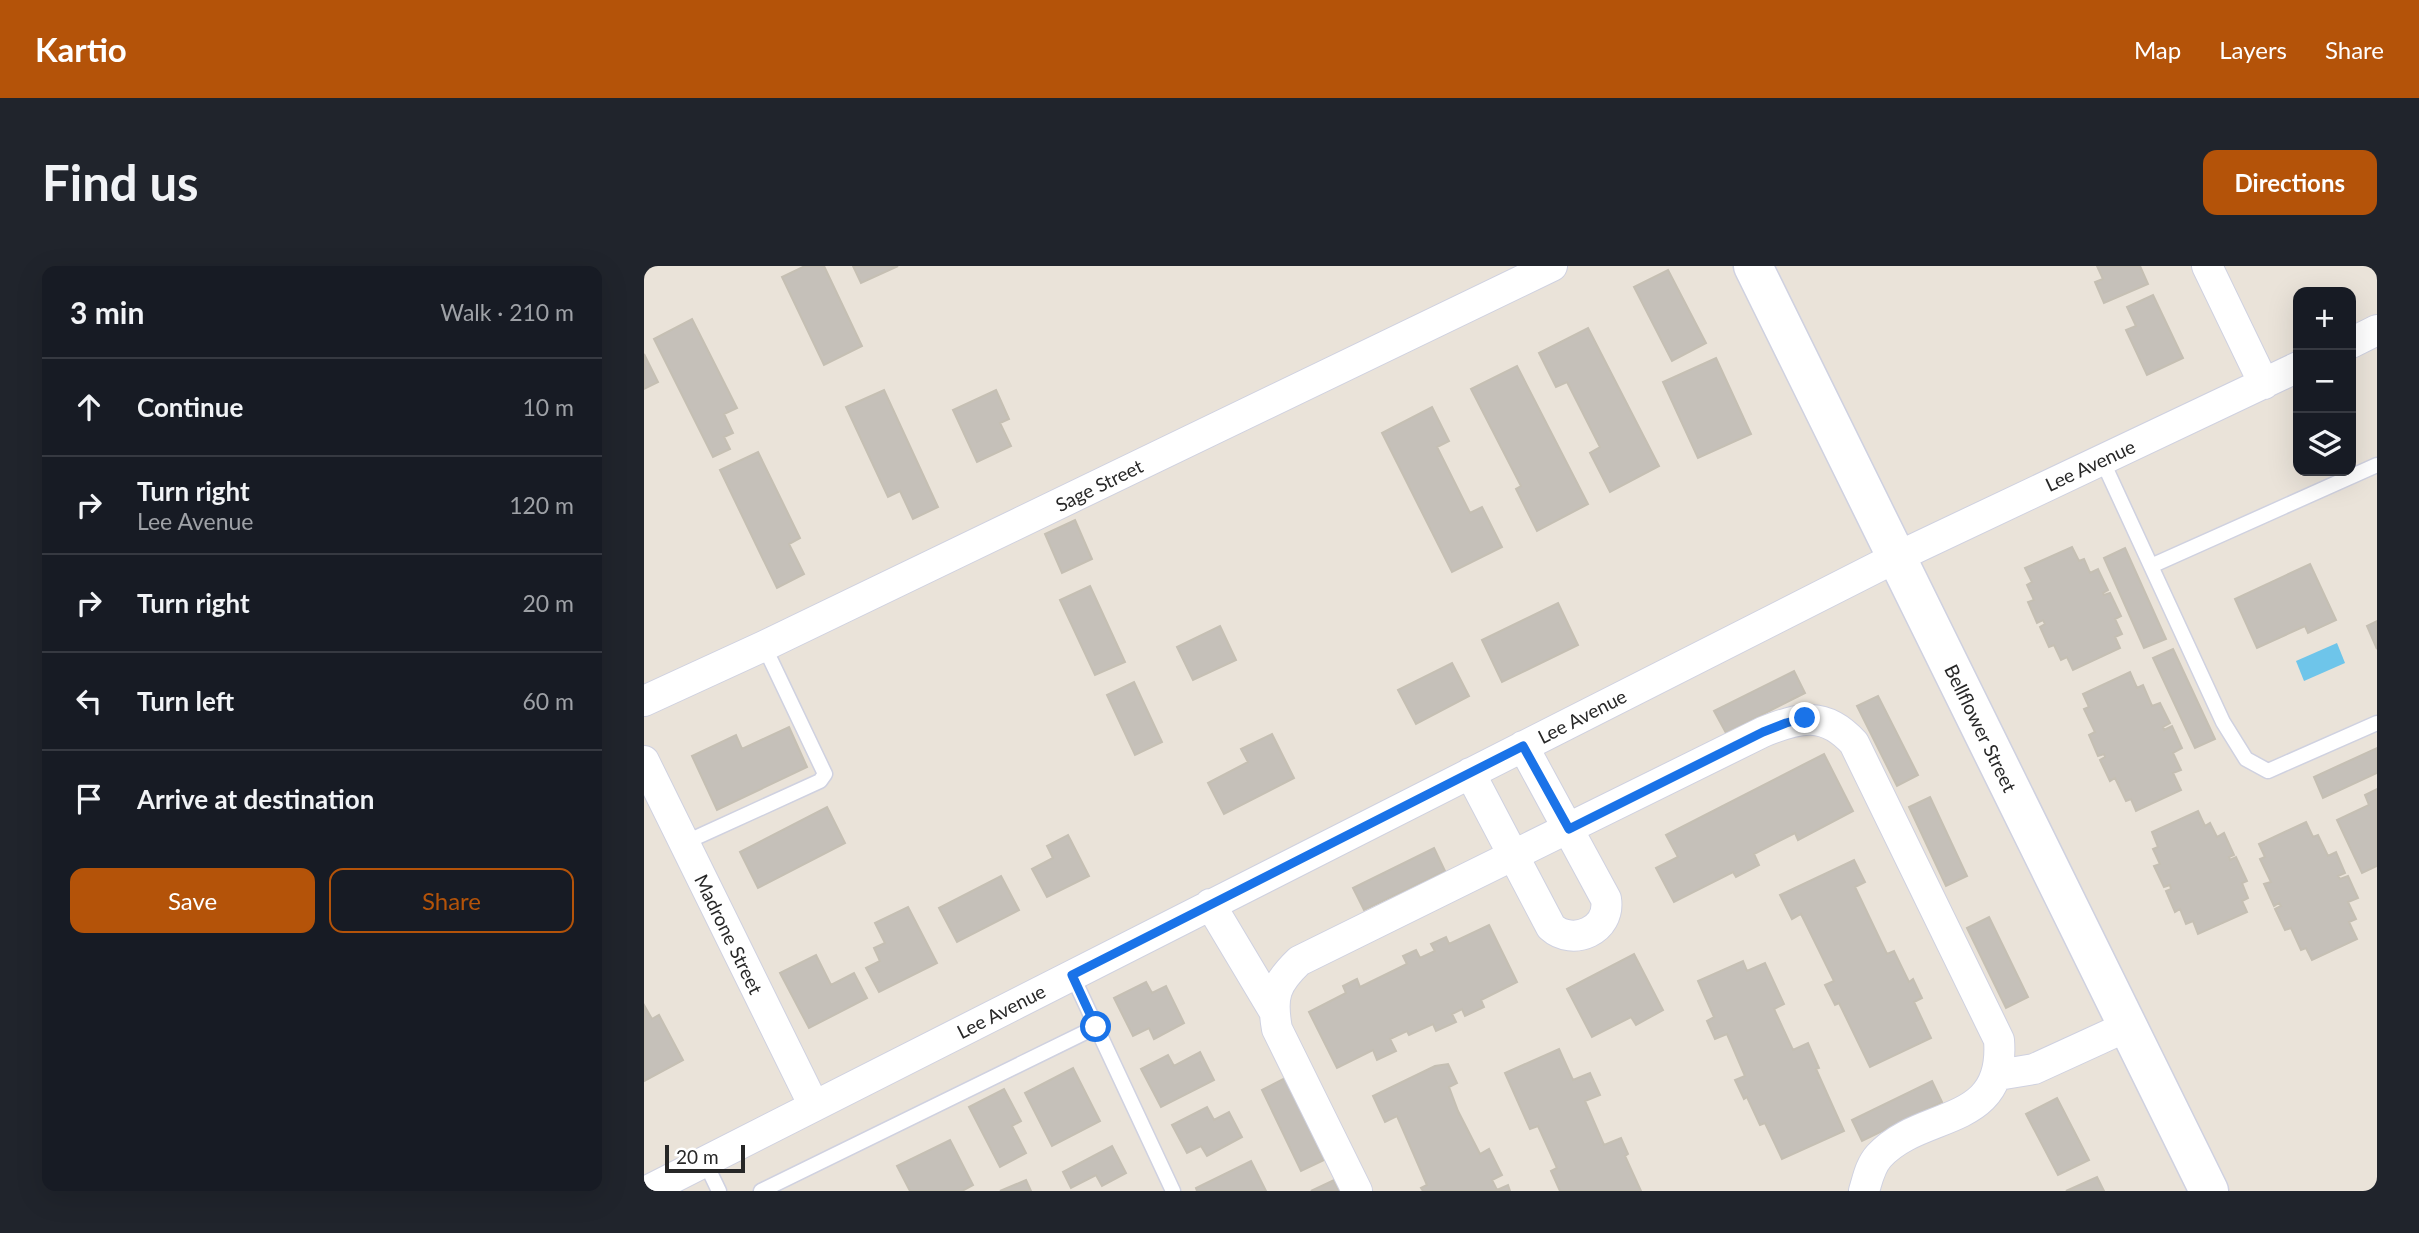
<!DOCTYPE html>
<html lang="en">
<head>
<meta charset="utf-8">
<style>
	:root { --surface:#171b24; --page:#20242c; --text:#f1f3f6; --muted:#9ea1a6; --line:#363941; --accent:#b45309 }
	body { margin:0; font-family:Lato,sans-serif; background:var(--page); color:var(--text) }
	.controls { position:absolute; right:21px; top:21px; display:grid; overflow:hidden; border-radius:14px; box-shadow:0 7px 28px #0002 }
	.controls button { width:63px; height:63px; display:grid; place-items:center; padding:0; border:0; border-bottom:2px solid var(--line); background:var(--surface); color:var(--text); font:35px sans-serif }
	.scale { position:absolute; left:21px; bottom:18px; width:80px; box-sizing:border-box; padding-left:7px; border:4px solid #272727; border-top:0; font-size:19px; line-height:24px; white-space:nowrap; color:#272727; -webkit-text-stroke:5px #fff; paint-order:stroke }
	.stop { position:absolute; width:21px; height:21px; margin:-16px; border:5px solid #1a73e8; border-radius:50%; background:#fff }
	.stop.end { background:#1a73e8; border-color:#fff; box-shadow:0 2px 7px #0008 }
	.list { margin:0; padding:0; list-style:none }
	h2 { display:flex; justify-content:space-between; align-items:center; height:91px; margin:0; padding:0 28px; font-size:30px }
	h2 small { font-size:23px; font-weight:400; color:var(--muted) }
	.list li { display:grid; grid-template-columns:46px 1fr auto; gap:21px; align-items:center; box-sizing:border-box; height:98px; padding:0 28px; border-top:2px solid var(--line) }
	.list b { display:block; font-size:26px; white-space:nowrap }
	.list p { margin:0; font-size:23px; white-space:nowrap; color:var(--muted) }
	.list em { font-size:23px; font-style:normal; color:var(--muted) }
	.actions { display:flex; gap:14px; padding:21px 28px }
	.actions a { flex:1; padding:16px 0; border:2px solid var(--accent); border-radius:14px; text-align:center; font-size:24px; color:var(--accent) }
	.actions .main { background:var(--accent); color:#fff }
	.icon { flex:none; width:38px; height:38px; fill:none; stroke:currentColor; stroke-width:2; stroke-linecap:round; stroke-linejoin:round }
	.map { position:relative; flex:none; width:1733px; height:925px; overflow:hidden; border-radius:14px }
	header { display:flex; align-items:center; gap:42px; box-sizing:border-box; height:98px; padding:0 35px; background:var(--accent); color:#fff }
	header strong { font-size:33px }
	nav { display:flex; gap:38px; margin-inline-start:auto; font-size:24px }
	.intro { display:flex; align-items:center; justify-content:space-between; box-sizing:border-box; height:168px; padding:0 42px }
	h1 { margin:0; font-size:49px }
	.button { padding:18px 32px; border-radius:14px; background:var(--accent); color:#fff; font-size:24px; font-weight:700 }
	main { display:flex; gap:42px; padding:0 42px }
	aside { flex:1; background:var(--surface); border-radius:14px; box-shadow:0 7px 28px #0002 }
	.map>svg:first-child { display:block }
	.water { fill:#6ec5ea }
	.building { fill:#c5c0b9; stroke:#c5bfb3; stroke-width:2 }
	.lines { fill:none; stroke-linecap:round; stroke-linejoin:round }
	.lane-casing { stroke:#cfd1e0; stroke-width:17 }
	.street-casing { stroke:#cfd1e0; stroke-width:32 }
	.secondary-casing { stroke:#cfd1e0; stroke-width:41 }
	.lane { stroke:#fff; stroke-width:14 }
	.street { stroke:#fff; stroke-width:30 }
	.secondary { stroke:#fff; stroke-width:38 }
	.route { stroke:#1a73e8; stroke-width:9 }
	.labels { text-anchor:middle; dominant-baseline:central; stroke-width:5; stroke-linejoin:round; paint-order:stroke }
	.street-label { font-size:19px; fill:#272727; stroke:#fff }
</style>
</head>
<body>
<header>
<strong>Kartio</strong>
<nav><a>Map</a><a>Layers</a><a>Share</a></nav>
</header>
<div class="intro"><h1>Find us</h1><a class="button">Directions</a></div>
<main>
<aside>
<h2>3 min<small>Walk · 210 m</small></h2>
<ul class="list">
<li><svg class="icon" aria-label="ahead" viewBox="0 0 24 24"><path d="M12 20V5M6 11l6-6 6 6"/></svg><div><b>Continue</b></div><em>10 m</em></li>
<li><svg class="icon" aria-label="right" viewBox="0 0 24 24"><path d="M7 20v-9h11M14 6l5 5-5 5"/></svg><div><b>Turn right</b><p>Lee Avenue</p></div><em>120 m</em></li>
<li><svg class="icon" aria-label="right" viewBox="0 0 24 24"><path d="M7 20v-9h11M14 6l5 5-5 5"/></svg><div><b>Turn right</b></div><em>20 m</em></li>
<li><svg class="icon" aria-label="left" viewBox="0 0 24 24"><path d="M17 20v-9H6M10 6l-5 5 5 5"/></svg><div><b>Turn left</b></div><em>60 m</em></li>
<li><svg class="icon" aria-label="arrive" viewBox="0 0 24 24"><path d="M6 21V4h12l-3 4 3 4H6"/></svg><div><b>Arrive at destination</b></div></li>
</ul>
<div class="actions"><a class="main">Save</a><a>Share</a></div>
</aside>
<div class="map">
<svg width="1733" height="925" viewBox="0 0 1733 925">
	<rect width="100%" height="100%" fill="#eae3d9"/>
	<!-- water -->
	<path class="water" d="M1693 377 1701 397 1660 415 1652 395Z"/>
	<!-- building -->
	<path class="building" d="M161 0H180L218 80 180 99 138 11Z
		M209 0H254L217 17Z
		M1453 0H1496L1504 18 1460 37 1451 16 1459 13Z
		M1024 4 1062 77 1028 95 990 21Z
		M1509 29 1539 92 1503 109 1482 64 1492 60 1483 41Z
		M48 53 93 142 80 148 89 167 80 171 86 183 69 191 10 73Z
		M944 62 1015 200 966 226 946 187 956 181 923 116 912 121 895 87Z
		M0 88 14 116 0 123Z
		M1072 92 1107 168 1054 192 1019 116Z
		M873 100 944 238 893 265 872 223 877 220 827 123Z
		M240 124 294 241 269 253 256 225 244 231 202 141Z
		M352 124 365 153 356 157 367 180 333 196 309 144Z
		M788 141 805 175 793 181 826 247 838 241 858 281 808 306 738 167Z
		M114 186 156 272 145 278 160 308 133 322 76 204Z
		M431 254 448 293 418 307 401 268Z
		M1428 281 1435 295 1440 293 1446 307 1454 303 1464 324 1459 327 1460 329 1466 327 1477 350 1471 353 1478 368 1471 371 1476 382 1429 404 1423 391 1417 394 1410 379 1405 381 1396 361 1401 358 1399 354 1393 357 1384 336 1390 334 1383 319 1388 316 1381 302Z
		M1481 282 1522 373 1500 382 1460 292Z
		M1666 298 1692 354 1664 367 1661 360 1613 382 1591 333Z
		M446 320 481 396 451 409 416 334Z
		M914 337 934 379 858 416 838 374Z
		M1733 355V383L1723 360Z
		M576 360 592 394 549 414 533 381Z
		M1529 383 1571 473 1551 482 1509 392Z
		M808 397 825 430 772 458 754 424Z
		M1150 405 1161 427 1082 467 1070 445Z
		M1486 406 1493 422 1499 419 1508 440 1516 437 1526 457 1519 461 1520 464 1528 460 1538 482 1529 487 1537 504 1529 507 1537 524 1492 545 1487 533 1482 535 1471 512 1466 515 1456 494 1461 491 1460 488 1454 490 1445 469 1451 466 1440 443 1445 441 1439 428Z
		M490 416 518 476 491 489 463 429Z
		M1234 430 1274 509 1253 520 1213 440Z
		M145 461 163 501 73 544 48 490 92 469 98 483Z
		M628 468 650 512 580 548 564 517 604 496 597 483Z
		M1733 482V507L1679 532 1670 511Z
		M1180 488 1209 545 1154 574 1151 567 1110 588 1115 599 1092 611 1089 606 1030 636 1012 602 1034 591 1022 569Z
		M1733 523V600L1718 607 1693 554 1725 539 1721 529Z
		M1286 531 1323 610 1302 620 1265 541Z
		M183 541 201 577 114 622 96 586Z
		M1554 545 1561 560 1566 557 1573 571 1580 567 1590 589 1585 591 1586 594 1592 591 1603 615 1598 617 1604 632 1598 635 1603 646 1554 668 1549 655 1542 658 1536 643 1531 646 1522 625 1527 623 1526 619 1520 621 1510 600 1516 598 1509 583 1514 581 1508 566Z
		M1662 556 1669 571 1674 569 1684 590 1692 586 1701 607 1694 610 1696 613 1704 610 1714 632 1704 636 1712 653 1705 656 1713 673 1668 694 1662 682 1657 684 1647 662 1641 664 1631 643 1637 640 1635 637 1630 640 1620 618 1627 616 1616 593 1621 591 1615 578Z
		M424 569 445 610 403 631 388 603 409 592 403 580Z
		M790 582 801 605 720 644 709 622Z
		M1210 594 1221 616 1211 621 1243 688 1250 685 1265 716 1269 713 1278 732 1270 736 1287 772 1226 801 1195 737 1191 739 1181 719 1190 715 1157 648 1148 653 1136 629Z
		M357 610 375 644 313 676 295 642Z
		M264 641 293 697 235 726 222 702 236 695 230 682 241 677 231 657Z
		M1345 651 1384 731 1362 742 1323 662Z
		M845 659 873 716 837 734 840 741 821 750 818 743 808 748 812 756 792 765 789 758 765 769 763 765 746 773 752 785 733 794 729 784 693 802 665 746 702 727 699 720 713 713 716 721 763 698 759 690 772 684 776 692 791 685 787 678 802 671 805 678Z
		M990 688 1019 744 992 759 987 751 948 771 923 723Z
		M172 689 187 719 210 707 223 732 165 762 136 707Z
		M1099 695 1103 705 1121 697 1140 738 1130 743 1149 784 1164 777 1175 802 1172 803 1200 865 1138 893 1121 857 1116 859 1103 831 1100 833 1091 814 1101 810 1083 768 1071 773 1063 755 1070 751 1054 715Z
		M502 716 508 727 522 720 540 757 510 773 505 762 489 770 470 732Z
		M0 739 8 753 15 749 39 794 0 815Z
		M915 783 929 814 946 807 956 829 941 835 960 879 977 872 984 888 981 890 997 925H916L907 905 913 902 894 860 886 863 861 807Z
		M556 786 570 814 517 841 497 803 524 789 530 800Z
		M804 798 813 817 805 821 814 845 836 888 845 883 858 909 848 914 853 924 864 919 866 925H779L777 922 783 919 753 850 741 856 729 830 791 800Z
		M429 802 456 855 408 880 381 827Z
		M641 812 680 894 657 905 618 824Z
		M1288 815 1298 836 1218 875 1208 854Z
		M360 823 377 855 368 860 382 887 356 901 325 841Z
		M1413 832 1445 894 1414 909 1382 848Z
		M563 841 570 854 585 846 598 871 563 890 557 880 543 887 528 859Z
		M306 874 329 919 318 925H266L253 900Z
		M468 880 482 907 458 920 452 909 427 922 419 906Z
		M607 895 622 925H553L552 922Z
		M1453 911 1460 925H1422Z
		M382 914 387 925H356Z
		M690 914 695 925H667Z"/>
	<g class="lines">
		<defs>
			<path id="lane" d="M1458 194 1579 456 1602 493 1624 505 1733 457
				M1507 300 1733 199
				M40 577 176 515 181 508 120 380
				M428 709 529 925
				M61 896 75 925
				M117 925 452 761"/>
			<path id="street" d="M1563 0 1620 118
				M1707 77 1733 64
				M0 435 120 380 908 0
				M0 495 170 840
				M826 507 907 661C929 681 967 664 962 633L879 480
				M566 638 630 745
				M1354 809 1390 803 1484 760
				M3 925 1253 291 1654 101
				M713 925 633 763C627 730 631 718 655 695L1119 466C1156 451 1181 445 1210 477L1355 774C1362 863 1278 843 1235 890 1226 900 1224 912 1220 925"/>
			<path id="secondary" d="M1109 0 1565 925"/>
		</defs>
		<!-- lane casing -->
		<use href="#lane" class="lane-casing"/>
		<!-- street casing -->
		<use href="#street" class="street-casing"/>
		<!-- secondary casing -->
		<use href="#secondary" class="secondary-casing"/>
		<!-- lane -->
		<use href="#lane" class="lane"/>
		<!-- street -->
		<use href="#street" class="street"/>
		<!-- secondary -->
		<use href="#secondary" class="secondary"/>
	</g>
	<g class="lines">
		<!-- route -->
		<path class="route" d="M452 761 428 709 879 480 925 563 1119 466 1142 457 1161 452"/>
	</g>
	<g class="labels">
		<!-- street labels -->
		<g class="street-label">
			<text transform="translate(1446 199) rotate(-25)">Lee Avenue</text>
			<text transform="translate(455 219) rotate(-26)">Sage Street</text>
			<text transform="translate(938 450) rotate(-27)">Lee Avenue</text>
			<text transform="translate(1337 462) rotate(64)">Bellflower Street</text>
			<text transform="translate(85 668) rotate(64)">Madrone Street</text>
			<text transform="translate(357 745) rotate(-27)">Lee Avenue</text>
		</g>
	</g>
</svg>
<div class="controls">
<button>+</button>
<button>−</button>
<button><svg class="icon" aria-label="layers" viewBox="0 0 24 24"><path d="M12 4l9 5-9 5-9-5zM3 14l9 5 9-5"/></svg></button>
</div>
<div class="scale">20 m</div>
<div class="stop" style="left:452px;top:761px"></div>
<div class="stop end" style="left:1161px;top:452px"></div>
</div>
</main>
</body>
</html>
